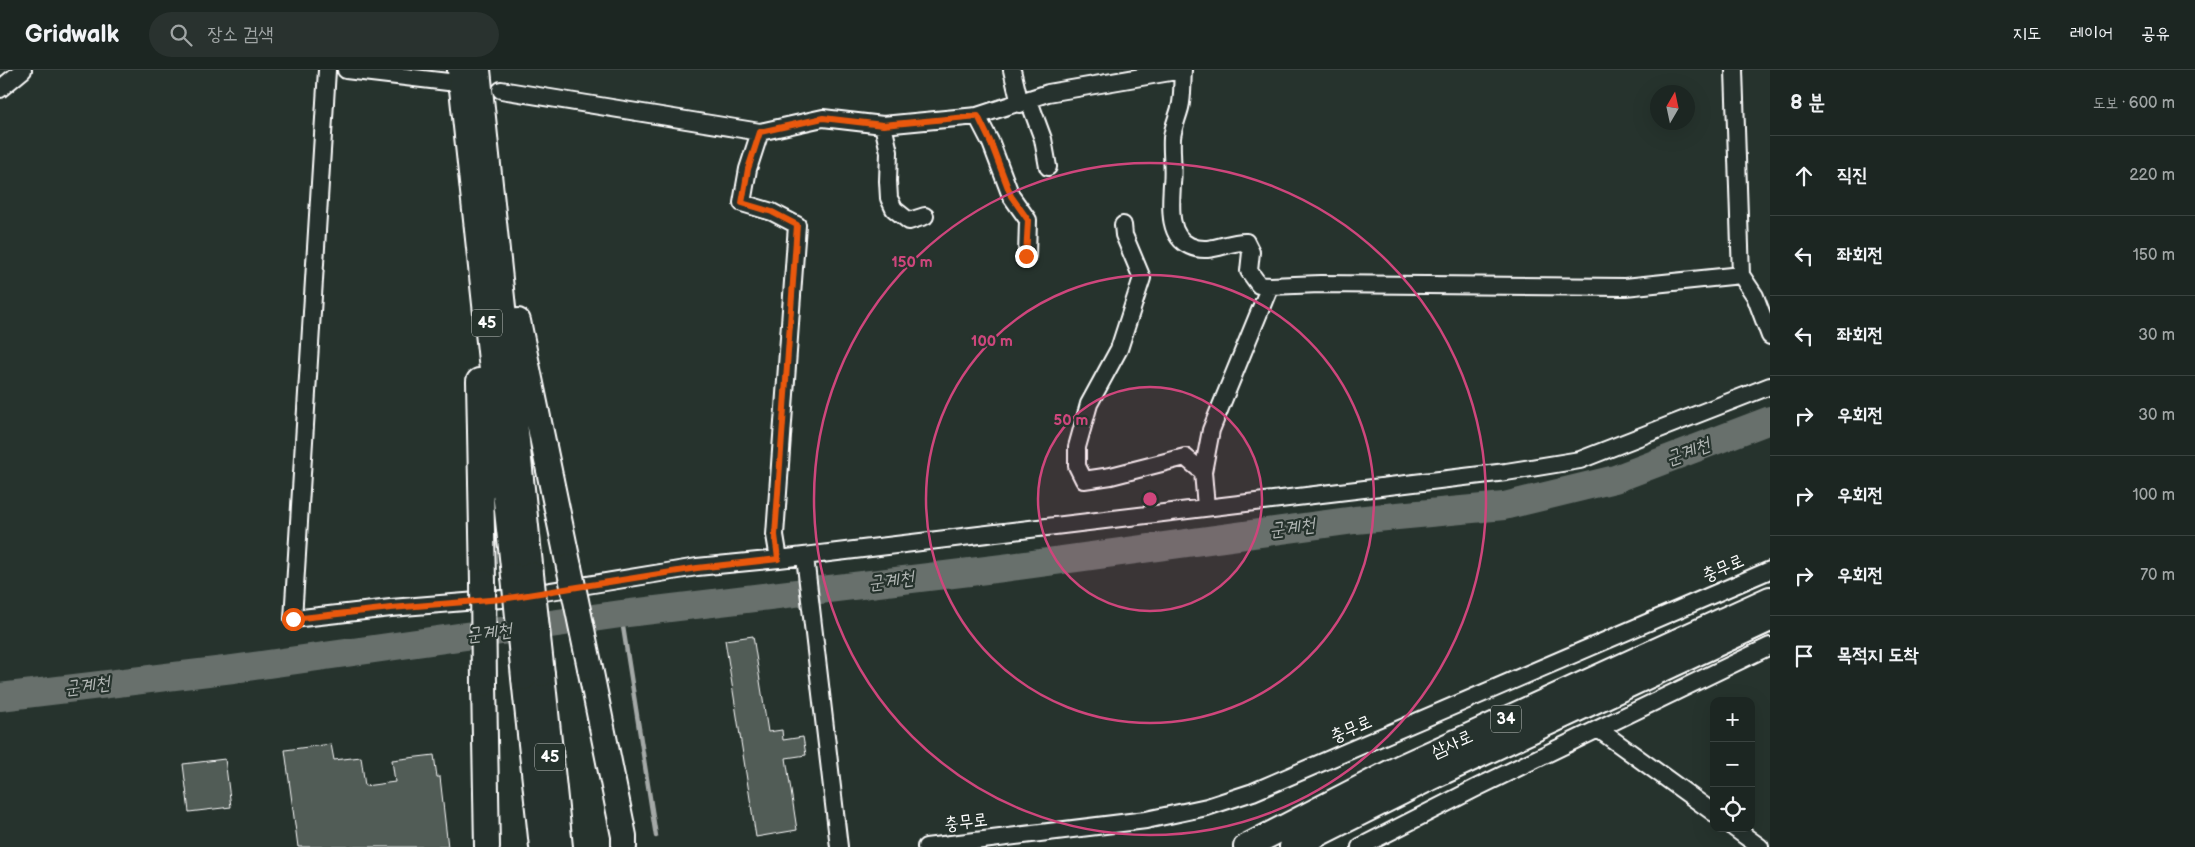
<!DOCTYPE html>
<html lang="ko">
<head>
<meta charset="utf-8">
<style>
	:root { --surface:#1c2622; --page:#29322f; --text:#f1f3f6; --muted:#a0a5a5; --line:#3a4340 }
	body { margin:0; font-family:"Balsamiq Sans","Poor Story",sans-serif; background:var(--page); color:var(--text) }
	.controls { position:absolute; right:15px; bottom:15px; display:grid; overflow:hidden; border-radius:10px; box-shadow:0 5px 20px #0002 }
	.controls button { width:45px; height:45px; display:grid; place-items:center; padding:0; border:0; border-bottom:1px solid var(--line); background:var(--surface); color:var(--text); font:25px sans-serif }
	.compass { position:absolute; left:1650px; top:15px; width:45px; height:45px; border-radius:50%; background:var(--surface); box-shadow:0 5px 20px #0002; rotate:9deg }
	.stop { position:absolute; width:15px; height:15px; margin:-11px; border:4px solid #ea580c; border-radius:50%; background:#fff }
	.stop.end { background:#ea580c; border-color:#fff; box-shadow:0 1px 5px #0008 }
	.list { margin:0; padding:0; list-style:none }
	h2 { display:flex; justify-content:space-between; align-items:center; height:65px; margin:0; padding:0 20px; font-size:21px }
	h2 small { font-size:16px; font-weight:400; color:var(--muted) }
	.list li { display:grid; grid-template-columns:32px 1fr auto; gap:15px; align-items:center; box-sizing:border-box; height:80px; padding:0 20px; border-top:1px solid var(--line) }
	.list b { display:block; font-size:19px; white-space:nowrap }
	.list em { font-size:16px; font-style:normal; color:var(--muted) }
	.icon { flex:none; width:28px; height:28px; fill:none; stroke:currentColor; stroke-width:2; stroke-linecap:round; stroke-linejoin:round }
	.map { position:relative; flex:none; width:1770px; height:777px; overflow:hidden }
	header { display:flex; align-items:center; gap:30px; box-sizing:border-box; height:70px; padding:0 25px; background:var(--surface); border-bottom:1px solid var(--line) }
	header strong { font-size:24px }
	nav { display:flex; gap:28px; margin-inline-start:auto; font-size:18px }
	.search { width:350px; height:45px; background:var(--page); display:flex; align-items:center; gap:12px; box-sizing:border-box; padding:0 18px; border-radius:28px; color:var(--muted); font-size:19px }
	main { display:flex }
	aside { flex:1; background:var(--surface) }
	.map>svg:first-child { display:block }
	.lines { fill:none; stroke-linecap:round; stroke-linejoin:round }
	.stream { stroke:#a4a9a7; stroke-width:4.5 }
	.river { stroke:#67706c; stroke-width:28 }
	.building { fill:#515c57; stroke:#fff }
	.minor-casing { stroke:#fff; stroke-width:20 }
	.highway-casing { stroke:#fff; stroke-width:28 }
	.minor { stroke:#26332d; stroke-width:16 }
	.highway { stroke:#26332d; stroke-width:24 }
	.highway-bridge-casing { stroke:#fff; stroke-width:28; stroke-linecap:butt }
	.highway-bridge { stroke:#26332d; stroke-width:24 }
	.route { stroke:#ea580c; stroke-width:6 }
	.ring { fill:none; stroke:#ce467c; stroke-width:2.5 }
	.labels { text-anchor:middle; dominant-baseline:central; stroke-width:4.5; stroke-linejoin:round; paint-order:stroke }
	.shield { fill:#26332d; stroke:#bec2c0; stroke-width:1 }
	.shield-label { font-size:16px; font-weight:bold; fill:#fff }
	.street-label { font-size:18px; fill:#fff; stroke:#26332d }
	.water-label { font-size:19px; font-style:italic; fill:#b3b8b6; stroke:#26332d }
	.centre { fill:#ce467c; stroke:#26332d; stroke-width:2.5 }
	.ring-label { font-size:15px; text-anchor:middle; font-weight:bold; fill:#ce467c; stroke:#26332d; stroke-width:4.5; stroke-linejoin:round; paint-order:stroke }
</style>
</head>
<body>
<header>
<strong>Gridwalk</strong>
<div class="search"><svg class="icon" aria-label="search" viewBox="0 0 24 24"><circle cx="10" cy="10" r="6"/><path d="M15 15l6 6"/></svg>장소 검색</div>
<nav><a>지도</a><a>레이어</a><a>공유</a></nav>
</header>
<main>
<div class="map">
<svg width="1770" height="777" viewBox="0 0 1770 777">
	<rect width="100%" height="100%" fill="#26332d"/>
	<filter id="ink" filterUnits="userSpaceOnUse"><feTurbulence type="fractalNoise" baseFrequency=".02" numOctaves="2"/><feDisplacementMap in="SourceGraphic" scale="10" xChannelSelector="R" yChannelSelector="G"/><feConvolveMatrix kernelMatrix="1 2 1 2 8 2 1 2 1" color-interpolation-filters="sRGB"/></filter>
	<g filter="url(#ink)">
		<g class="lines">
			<!-- stream -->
			<path class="stream" d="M621 544 656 766"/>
			<!-- river -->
			<path class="river" d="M0 627 233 599 621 544 1003 498 1355 450 1504 436 1615 409 1770 350"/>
		</g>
		<!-- building -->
		<path class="building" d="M753 566 768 662 782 660 783 670 803 667 806 685 786 688 797 760 756 767 725 570Z
			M331 674 334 690 361 687 365 716 395 712 392 690 434 685 437 707H440L448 777H298L285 680Z
			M225 689 231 737 189 742 183 694Z"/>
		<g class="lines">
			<defs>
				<path id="minor" d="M327 0 293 549 391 538 502 529 697 497 779 489
					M346 0 448 12
					M1012 0 1020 34
					M1183 0C1182 12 1183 27 1180 38 1177 49 1173 57 1172 68 1171 83 1174 99 1172 114 1171 134 1167 166 1190 176 1210 185 1227 171 1246 172L1251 182 1249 201 1259 215 1270 216
					M1734 0 1741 205 1755 226 1770 266
					M0 19 23 0
					M501 20 760 62 748 99 742 133 772 142 797 155 775 465 779 489 1506 402 1580 390 1770 316
					M1029 31 1043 69 1048 97
					M977 46 991 73 1011 126 1028 150 1027 186
					M883 55 889 82 888 111 889 128 894 139 909 151 925 146
					M760 62 823 48 883 55 977 46 1048 23 1182 0
					M1123 155 1124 165 1142 208 1119 279 1089 334 1077 377V396L1084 410 1111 406 1185 387 1203 402
					M1206 437 1203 402 1211 360 1270 216 1320 214 1625 217 1741 205
					M805 487 839 777
					M1598 659 1714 743
					M1734 758 1760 777
					M926 777 1146 750 1207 737 1253 722 1770 500
					M1360 777 1478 717 1770 576"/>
				<path id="highway" d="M460 0 514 506
					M478 0 531 504
					M518 251 569 497
					M479 311 483 512
					M590 598 624 766V777
					M542 604 560 777
					M524 608 542 777
					M484 614 487 777
					M1246 777 1401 697 1770 529
					M1292 777 1430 708 1770 549"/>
			</defs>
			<!-- minor casing -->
			<use href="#minor" class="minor-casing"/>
			<!-- highway casing -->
			<use href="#highway" class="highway-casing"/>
			<!-- minor -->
			<use href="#minor" class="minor"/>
			<!-- highway -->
			<use href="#highway" class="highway"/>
			<defs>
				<path id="highway-bridge" d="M569 497 590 598
					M531 504 542 604
					M514 506 524 608
					M483 512 484 614"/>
			</defs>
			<!-- highway-bridge casing -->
			<use href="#highway-bridge" class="highway-bridge-casing"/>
			<!-- highway-bridge -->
			<use href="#highway-bridge" class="highway-bridge"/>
		</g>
	</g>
	<g class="lines" filter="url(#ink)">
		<!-- route -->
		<path class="route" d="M293 549 391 538 502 529 697 498 778 489 775 465 797 155 772 142 742 133 748 99 760 62 823 48 883 55 978 46 991 73 1011 126 1028 150 1026 186"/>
	</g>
	<!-- distance rings -->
	<circle cx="1150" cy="429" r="112" fill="#ce467c" fill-opacity=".12"/>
	<g class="ring">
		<circle cx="1150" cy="429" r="112"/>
		<circle cx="1150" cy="429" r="224"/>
		<circle cx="1150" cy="429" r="336"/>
	</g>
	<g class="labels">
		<!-- shield labels -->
		<g class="shield">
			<rect x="472" y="239.5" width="30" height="27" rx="4"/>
			<rect x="1491" y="635.5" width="30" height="27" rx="4"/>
			<rect x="535" y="673.5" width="30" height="27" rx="4"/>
		</g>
		<g class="shield-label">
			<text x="487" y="253">45</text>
			<text x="1506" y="649">34</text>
			<text x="550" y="687">45</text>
		</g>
		<!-- street labels -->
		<g class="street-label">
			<text transform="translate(1723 498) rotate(-23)">충무로</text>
			<text transform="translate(1351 659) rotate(-23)">충무로</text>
			<text transform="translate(1452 674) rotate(-24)">삼사로</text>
			<text transform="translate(966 752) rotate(-7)">충무로</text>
		</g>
		<!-- water labels -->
		<g class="water-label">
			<text transform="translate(1688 382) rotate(-21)">군계천</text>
			<text transform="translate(1292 458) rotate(-7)">군계천</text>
			<text transform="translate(891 511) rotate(-7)">군계천</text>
			<text transform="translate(489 563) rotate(-7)">군계천</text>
			<text transform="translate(87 616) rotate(-7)">군계천</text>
		</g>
	</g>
	<circle cx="1150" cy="429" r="8" class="centre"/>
	<g class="ring-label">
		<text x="912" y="197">150 m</text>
		<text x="992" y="276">100 m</text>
		<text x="1071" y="355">50 m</text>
	</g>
</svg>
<div class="controls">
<button>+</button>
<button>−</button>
<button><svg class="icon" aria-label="locate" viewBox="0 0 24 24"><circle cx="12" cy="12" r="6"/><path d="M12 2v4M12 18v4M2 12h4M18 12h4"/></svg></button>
</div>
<svg class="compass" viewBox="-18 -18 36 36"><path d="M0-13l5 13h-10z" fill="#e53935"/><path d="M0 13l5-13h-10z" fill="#a0a5a5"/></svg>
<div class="stop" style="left:293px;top:549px"></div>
<div class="stop end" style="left:1026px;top:186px"></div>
</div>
<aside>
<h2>8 분<small>도보 · 600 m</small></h2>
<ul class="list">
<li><svg class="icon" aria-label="ahead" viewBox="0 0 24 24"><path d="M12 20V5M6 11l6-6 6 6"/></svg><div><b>직진</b></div><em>220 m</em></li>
<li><svg class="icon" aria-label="left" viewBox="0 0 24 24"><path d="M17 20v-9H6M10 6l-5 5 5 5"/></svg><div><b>좌회전</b></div><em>150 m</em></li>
<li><svg class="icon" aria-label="left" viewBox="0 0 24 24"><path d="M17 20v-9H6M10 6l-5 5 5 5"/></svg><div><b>좌회전</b></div><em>30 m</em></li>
<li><svg class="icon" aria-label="right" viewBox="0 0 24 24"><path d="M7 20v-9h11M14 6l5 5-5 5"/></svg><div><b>우회전</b></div><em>30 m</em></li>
<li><svg class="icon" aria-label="right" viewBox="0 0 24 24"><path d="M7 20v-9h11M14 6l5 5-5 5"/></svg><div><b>우회전</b></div><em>100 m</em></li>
<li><svg class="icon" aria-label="right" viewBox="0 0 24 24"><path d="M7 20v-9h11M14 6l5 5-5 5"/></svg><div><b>우회전</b></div><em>70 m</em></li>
<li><svg class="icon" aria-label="arrive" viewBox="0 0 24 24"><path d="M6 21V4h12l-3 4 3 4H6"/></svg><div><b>목적지 도착</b></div></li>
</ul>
</aside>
</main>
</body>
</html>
